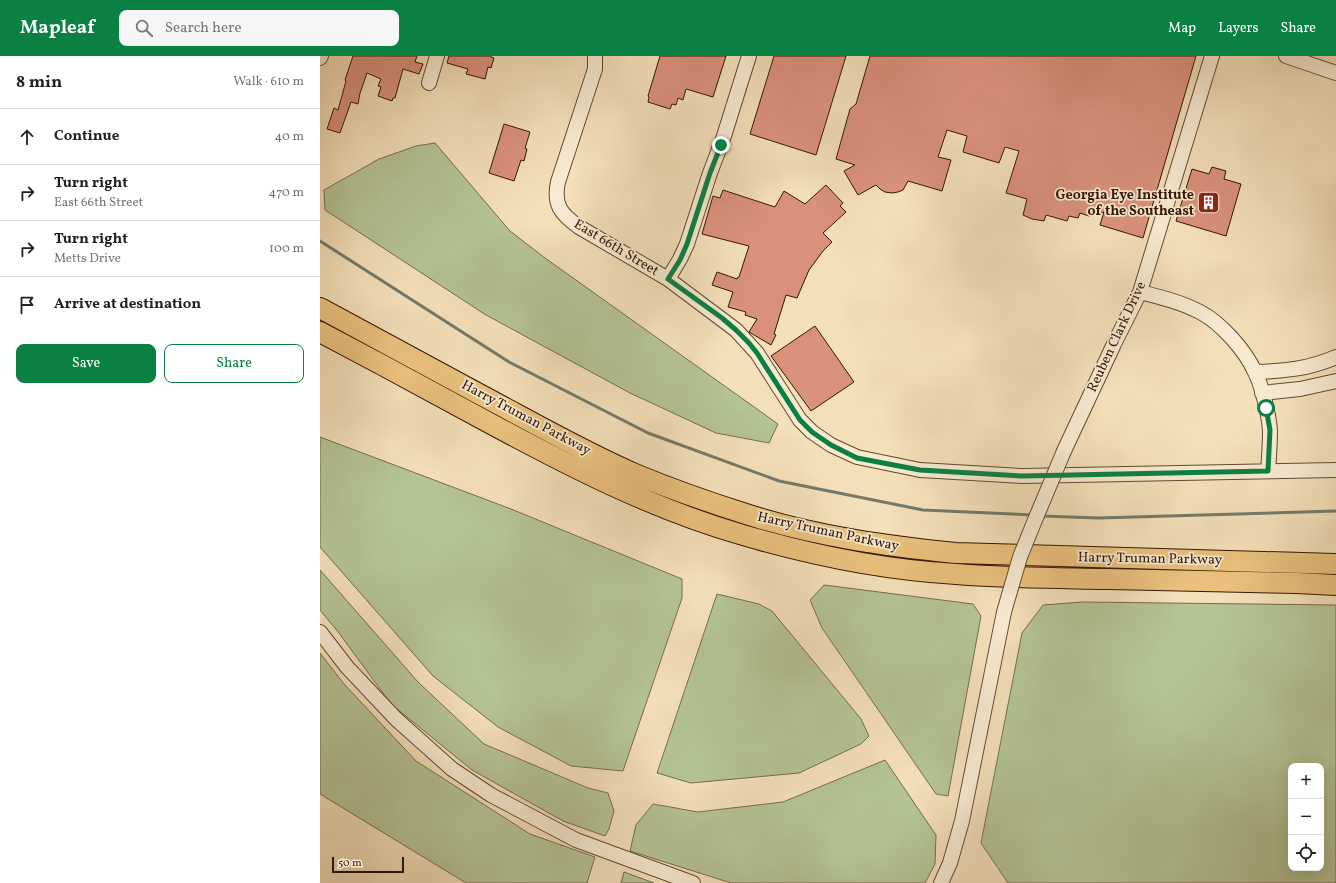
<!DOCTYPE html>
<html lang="en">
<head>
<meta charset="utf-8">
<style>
	:root { --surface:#fff; --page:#f6f6f6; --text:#222; --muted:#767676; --line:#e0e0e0; --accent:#0b8043 }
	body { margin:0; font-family:Vollkorn,serif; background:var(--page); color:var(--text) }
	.controls { position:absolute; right:12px; bottom:12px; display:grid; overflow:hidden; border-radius:8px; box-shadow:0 4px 16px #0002 }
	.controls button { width:36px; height:36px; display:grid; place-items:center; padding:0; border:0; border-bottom:1px solid var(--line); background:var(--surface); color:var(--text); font:20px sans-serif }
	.scale { position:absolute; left:12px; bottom:10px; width:72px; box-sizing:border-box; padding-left:4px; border:2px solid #331605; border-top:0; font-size:11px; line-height:14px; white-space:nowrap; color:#331605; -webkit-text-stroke:3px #f7ead1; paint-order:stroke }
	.stop { position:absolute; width:12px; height:12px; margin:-9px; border:3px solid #0b8043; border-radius:50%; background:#fff }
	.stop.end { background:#0b8043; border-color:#fff; box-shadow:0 1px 4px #0008 }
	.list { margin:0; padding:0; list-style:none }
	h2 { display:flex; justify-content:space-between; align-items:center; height:52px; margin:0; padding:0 16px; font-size:17px }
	h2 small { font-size:13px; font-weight:400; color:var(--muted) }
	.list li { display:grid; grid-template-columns:26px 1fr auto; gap:12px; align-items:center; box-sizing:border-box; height:56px; padding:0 16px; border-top:1px solid var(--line) }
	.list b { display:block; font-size:15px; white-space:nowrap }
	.list p { margin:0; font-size:13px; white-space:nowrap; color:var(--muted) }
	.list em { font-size:13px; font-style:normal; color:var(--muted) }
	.actions { display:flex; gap:8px; padding:12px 16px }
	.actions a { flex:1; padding:9px 0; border:1px solid var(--accent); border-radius:8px; text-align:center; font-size:14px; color:var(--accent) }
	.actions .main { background:var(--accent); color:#fff }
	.icon { flex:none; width:22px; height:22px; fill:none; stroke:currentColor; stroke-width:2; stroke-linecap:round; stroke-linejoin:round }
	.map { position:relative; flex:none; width:1016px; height:827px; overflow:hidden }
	header { display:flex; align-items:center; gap:24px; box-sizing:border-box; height:56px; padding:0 20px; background:var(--accent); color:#fff }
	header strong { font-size:19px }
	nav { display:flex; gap:22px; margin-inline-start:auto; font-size:14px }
	.search { width:280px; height:36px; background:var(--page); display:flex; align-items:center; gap:10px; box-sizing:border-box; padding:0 14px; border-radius:8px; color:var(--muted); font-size:15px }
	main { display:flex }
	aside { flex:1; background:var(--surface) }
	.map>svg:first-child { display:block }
	.green { fill:#b4c394; stroke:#746c4c; fill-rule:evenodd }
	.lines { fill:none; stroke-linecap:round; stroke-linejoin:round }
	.stream { stroke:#727a69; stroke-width:3 }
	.building { fill:#da917b; stroke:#331605 }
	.minor-casing { stroke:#634832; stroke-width:16 }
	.highway-casing { stroke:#331605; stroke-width:22 }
	.minor { stroke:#f7ead1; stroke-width:14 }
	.highway { stroke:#eac07c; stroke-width:20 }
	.minor-bridge-casing { stroke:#634832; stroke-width:16; stroke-linecap:butt }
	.minor-bridge { stroke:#f7ead1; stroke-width:14 }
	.route { stroke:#0b8043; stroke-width:5 }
	.labels { text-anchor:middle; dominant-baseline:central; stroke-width:3.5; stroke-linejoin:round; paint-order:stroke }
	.poi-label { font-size:14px; font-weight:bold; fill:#331605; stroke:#f7ead1; text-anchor:end }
	.street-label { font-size:14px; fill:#331605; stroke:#f7ead1 }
</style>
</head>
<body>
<header>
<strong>Mapleaf</strong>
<div class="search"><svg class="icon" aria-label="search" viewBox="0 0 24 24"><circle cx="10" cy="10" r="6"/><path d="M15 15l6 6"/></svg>Search here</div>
<nav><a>Map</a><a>Layers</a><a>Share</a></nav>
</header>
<main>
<aside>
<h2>8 min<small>Walk · 610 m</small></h2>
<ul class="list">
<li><svg class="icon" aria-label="ahead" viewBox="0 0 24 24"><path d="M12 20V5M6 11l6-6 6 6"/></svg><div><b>Continue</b></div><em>40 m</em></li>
<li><svg class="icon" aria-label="right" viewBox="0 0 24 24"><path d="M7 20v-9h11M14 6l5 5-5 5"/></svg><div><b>Turn right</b><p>East 66th Street</p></div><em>470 m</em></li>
<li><svg class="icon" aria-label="right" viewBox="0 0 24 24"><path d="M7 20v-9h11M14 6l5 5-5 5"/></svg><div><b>Turn right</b><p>Metts Drive</p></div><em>100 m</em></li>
<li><svg class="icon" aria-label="arrive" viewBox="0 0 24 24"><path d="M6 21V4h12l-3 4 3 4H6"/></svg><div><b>Arrive at destination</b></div></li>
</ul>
<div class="actions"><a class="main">Save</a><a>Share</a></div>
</aside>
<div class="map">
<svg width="1016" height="827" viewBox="0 0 1016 827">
	<rect width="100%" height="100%" fill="#f3dfb8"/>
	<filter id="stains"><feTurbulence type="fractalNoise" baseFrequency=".005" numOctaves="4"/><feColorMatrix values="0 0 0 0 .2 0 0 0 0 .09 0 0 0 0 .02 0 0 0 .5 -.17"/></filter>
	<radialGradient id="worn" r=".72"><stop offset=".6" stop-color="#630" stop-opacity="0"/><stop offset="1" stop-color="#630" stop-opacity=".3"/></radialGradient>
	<!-- green -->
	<path class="green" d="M115 87 190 175 225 202 458 368 449 387 396 377 310 337 166 259 5 154 4 134 59 103 96 90Z
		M0 381 191 453 362 523V542L303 715 251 710 178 671 113 620 0 491Z
		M0 514 98 626 164 688 268 732 288 737 294 755 289 773 285 780 243 765 152 714 71 648 19 577 0 554Z
		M504 529 653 548 661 560 628 740 616 738 502 572 490 544Z
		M397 538 439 548 452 555 541 663 549 680 541 688 479 717 371 727 337 717Z
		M763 546 1016 549V824L1015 827H688L661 787 702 577 723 549ZM971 710H1001V812H971Z
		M0 597 24 628 96 705 210 778 275 801 267 827H146L0 738Z
		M565 704 616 779 615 808 605 827H411L310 795 316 769 333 748 378 756 463 746Z
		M304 816 334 827H301Z"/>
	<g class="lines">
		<!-- stream -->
		<path class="stream" d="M0 185 189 306 328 377 459 425 603 454 712 459
			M722 460 779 462 1016 455"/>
	</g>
	<!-- building -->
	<path class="building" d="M33 0H97L95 6 103 8 99 18 83 13 75 42H73L72 45 58 40 61 31 58 30 61 23 47 17 40 37 38 48 31 46 20 77 7 73 14 52 18 54 26 25 25 24Z
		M129 0H171V1L174 2 171 12 168 11 165 23 146 18 148 13 127 7Z
		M340 0H406L393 41 366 33 363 44 358 42 356 49 352 48 350 53 328 46 329 41 328 40Z
		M454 0H526L496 99 430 78Z
		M550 0H876L823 182 780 169 784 156 769 160 760 157 758 162 749 160 747 165 726 159 724 165 712 163 703 159 707 143 686 137 699 95 685 91 679 107 643 96 647 80 627 74 618 101 631 104 622 135 588 125 583 134 578 136 572 137 565 136 560 133 556 129 538 139 524 115 535 109 516 103 530 53 536 48Z
		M184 68 210 76 205 92 207 93 204 105 201 104 194 125 169 117Z
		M892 111 906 115 904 123 921 128 906 180 856 165 872 113 889 118Z
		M506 129 523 147 520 150 526 156 503 177 512 186 503 195 489 214 477 242 466 239 454 278 456 279 451 289 429 276 437 263 425 259 426 256 408 251 413 236 392 229 397 216 417 223 418 221H419L429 190 382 178 393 140 400 142 403 134 455 151 464 135 485 148Z
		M495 270 534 326 491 355 451 300Z"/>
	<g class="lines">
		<defs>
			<path id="minor" d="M275 0V13L238 126C233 149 241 158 259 171L348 223 416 274 437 297 480 364 492 376 511 389 537 401 600 414 702 420 1016 414
				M966 0 1016 17
				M0 2 1 0
				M109 27 117 0
				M348 223 360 203 367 188 390 117 404 80 429 0
				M820 236C840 241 861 246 880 256 901 267 925 294 935 316 942 330 949 359 950 375 950 388 949 402 948 415
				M935 316C964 315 989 313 1016 301
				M942 337 980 333 1016 325
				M744 395 794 288 820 236 892 0
				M0 576 27 611 76 663 132 713 171 739 256 784 373 827
				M621 827 630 807 642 765 684 556"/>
			<path id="highway" d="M0 252C54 281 108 310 161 339 212 366 262 395 315 418 351 433 388 446 426 458 494 480 566 490 636 497L1016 508
				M0 276C55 305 109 334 164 364 247 409 332 453 423 479 491 499 565 514 636 518 686 522 736 522 786 523 850 524 914 526 977 527L1016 529"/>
		</defs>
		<!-- minor casing -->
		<use href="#minor" class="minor-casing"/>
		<!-- highway casing -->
		<use href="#highway" class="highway-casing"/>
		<!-- minor -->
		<use href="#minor" class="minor"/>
		<!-- highway -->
		<use href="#highway" class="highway"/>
		<defs>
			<path id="minor-bridge" d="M684 556 700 501 715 464 744 395"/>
		</defs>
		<!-- minor-bridge casing -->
		<use href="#minor-bridge" class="minor-bridge-casing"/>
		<!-- minor-bridge -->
		<use href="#minor-bridge" class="minor-bridge"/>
	</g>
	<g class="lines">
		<!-- route -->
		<path class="route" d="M401 89 390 117 367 188 360 204 348 223 402 262 416 274 429 287 437 297 480 364 492 376 511 389 537 402 600 414 702 420 948 415 950 374 946 352"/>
	</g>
	<!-- icons -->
	<defs>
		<symbol id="building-square" viewBox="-11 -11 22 22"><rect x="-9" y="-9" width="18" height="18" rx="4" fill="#8f2418" stroke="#f7ead1"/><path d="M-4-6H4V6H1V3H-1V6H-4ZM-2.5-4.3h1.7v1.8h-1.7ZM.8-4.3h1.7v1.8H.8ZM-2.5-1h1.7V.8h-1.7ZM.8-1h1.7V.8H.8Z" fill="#fff"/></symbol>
	</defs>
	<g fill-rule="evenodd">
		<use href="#building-square" x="876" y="134" width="25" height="25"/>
	</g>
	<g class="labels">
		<!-- poi labels -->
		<g class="poi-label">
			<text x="874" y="139">Georgia Eye Institute<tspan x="874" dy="16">of the Southeast</tspan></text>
		</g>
		<!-- street labels -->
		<g class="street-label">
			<text transform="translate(296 192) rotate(31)">East 66th Street</text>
			<text transform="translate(797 281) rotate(-65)">Reuben Clark Drive</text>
			<text transform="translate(206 362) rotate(28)">Harry Truman Parkway</text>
			<text transform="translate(508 476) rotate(12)">Harry Truman Parkway</text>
			<text transform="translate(830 503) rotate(1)">Harry Truman Parkway</text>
		</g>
	</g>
	<rect width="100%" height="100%" filter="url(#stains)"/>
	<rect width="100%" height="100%" fill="url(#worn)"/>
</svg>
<div class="controls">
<button>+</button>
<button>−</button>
<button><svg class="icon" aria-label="locate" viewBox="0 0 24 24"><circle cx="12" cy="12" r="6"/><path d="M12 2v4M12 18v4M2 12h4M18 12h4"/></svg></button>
</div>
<div class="scale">50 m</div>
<div class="stop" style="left:946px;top:352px"></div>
<div class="stop end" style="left:401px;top:89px"></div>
</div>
</main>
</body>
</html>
